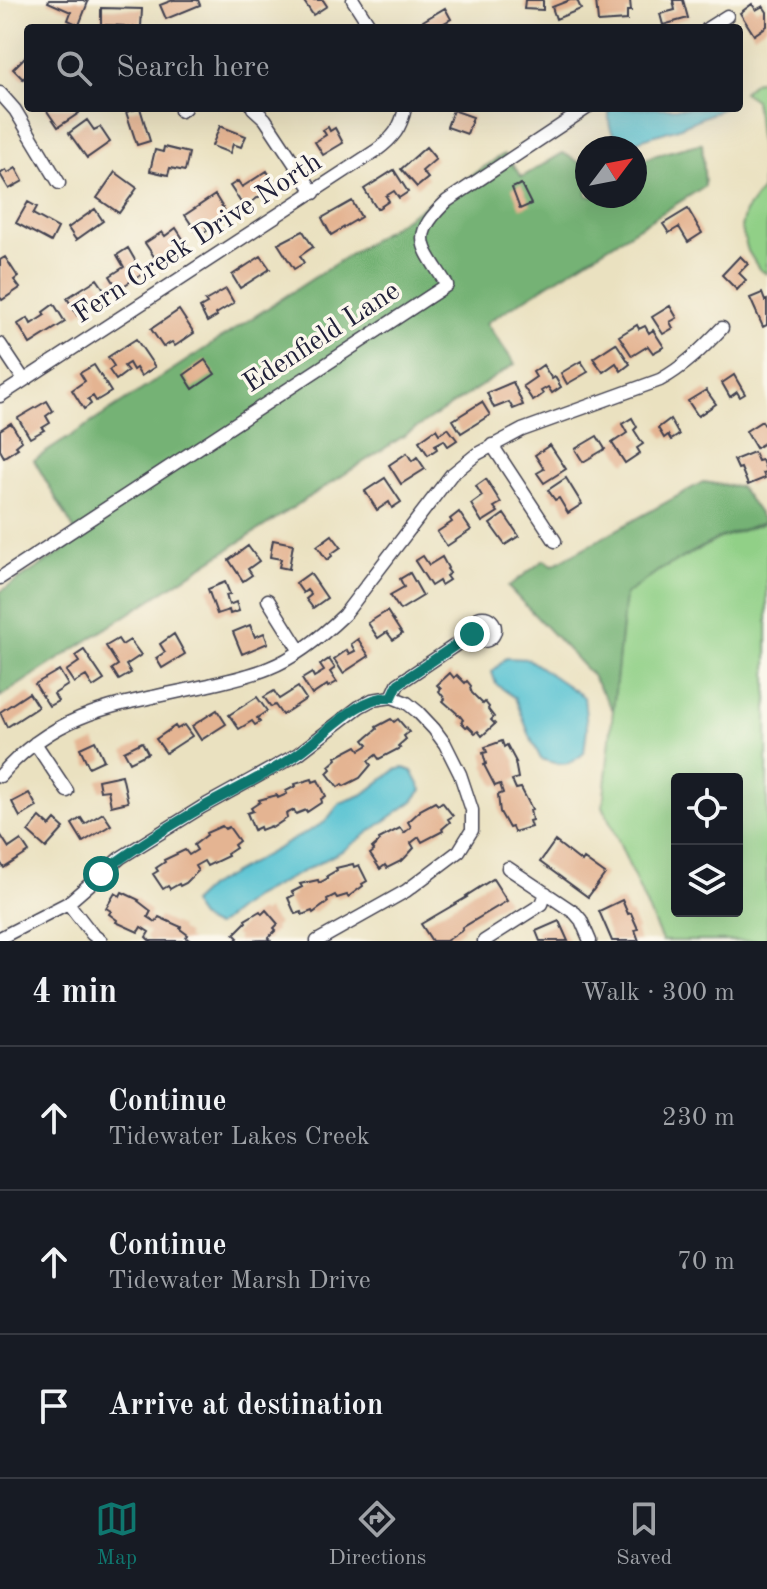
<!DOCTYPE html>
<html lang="en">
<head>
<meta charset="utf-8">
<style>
	:root { --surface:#171b24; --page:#242831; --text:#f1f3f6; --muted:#9ea1a6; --line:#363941; --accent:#0f766e }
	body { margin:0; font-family:"Old Standard TT",serif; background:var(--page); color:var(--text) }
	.controls { position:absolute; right:24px; bottom:24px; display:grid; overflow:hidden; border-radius:8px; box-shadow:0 8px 32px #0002 }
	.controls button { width:72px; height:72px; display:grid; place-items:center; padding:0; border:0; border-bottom:2px solid var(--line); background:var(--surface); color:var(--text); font:40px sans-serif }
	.compass { position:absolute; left:575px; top:136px; width:72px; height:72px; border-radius:50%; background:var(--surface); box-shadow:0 8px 32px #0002; rotate:58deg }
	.stop { position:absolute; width:24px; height:24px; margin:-18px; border:6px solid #0f766e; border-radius:50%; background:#fff }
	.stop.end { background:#0f766e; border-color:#fff; box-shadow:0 2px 8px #0008 }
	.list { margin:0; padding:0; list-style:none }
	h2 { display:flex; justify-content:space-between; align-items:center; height:104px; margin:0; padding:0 32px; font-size:34px }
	h2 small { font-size:26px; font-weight:400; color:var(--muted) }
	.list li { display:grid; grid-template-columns:52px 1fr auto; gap:24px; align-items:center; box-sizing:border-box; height:144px; padding:0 32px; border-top:2px solid var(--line) }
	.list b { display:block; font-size:30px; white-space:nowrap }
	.list p { margin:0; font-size:26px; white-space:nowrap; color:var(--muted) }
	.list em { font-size:26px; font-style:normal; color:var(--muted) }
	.icon { flex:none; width:44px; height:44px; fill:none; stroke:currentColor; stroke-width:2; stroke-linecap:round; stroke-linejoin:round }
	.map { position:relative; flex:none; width:767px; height:941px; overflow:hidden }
	.search { position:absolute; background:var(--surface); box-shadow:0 8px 32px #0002; left:24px; right:24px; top:24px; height:88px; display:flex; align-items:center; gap:20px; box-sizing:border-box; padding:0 28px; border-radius:8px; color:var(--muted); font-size:30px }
	.sheet { height:536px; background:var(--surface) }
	nav { display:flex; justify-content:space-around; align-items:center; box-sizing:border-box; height:112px; border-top:2px solid var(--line); background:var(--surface); font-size:22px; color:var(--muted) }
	nav a { display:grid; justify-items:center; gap:4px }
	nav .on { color:var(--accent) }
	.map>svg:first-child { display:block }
	.green { fill:#91d087; stroke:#5a7961; stroke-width:2; fill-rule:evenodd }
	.forest { fill:#74b274; stroke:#4b6a58; stroke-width:2 }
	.water { fill:#57c2d2; stroke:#3c7286; stroke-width:2 }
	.building { fill:#e4b492 }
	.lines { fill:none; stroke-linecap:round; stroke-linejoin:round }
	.minor-casing { stroke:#403f4f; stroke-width:15 }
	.minor { stroke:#fff; stroke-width:12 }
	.route { stroke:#0f766e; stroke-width:10 }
	.labels { text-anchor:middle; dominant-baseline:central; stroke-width:7; stroke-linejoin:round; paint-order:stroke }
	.street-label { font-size:28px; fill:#22223b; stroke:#fbf7ec }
</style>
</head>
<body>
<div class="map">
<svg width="767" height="941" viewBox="0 0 767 941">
	<rect width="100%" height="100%" fill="#fbf7ec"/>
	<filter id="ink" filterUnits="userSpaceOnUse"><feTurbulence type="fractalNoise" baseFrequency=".0125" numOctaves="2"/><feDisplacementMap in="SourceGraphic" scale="16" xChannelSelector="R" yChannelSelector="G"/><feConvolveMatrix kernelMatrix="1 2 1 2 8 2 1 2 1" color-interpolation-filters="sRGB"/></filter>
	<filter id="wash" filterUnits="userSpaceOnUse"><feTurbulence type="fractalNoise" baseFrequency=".006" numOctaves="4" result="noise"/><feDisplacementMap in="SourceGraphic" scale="32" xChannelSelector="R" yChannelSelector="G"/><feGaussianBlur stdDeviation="1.8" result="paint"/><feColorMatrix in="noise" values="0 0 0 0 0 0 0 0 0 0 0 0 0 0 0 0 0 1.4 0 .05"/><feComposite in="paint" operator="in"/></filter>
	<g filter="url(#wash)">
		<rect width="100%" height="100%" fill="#eae1c0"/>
		<!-- green -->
		<path class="green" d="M767 78V274L759 269 748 251 741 227 745 212 762 189V162L755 100 743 92 754 82Z
			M767 520V941H662L603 806 625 595 658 571 720 538 765 523ZM677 779H737V911H677Z"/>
		<!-- forest -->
		<path class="forest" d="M702 143 705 186 486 323 515 364 0 697V592L80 540 34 460 504 154 522 177 563 153 587 167V196H635V165L652 156Z
			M703 482 740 487 765 522 719 538 658 571 625 595 613 710 591 674 508 587 544 560 553 565Z"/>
		<!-- water -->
		<path class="water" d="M613 108H724L678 128 627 144C611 133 608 131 609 110Z
			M506 658 528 659 584 697 587 728 584 753C567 768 561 765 541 759L532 741 515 698 496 684 492 672Z
			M404 768 412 771 422 790 413 801 344 850 252 898 217 926C202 924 198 915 191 903L208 887 325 822 340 803 364 794 395 770Z"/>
		<g id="blocks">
			<!-- building -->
			<path class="building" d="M49 0H84L88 2 79 25 68 20 71 12 48 2Z
				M173 0H198L200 5 166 19 160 5Z
				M303 0H323L327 6 313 15Z
				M525 0H543V10L524 9Z
				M570 0H577L581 9 556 19 552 7Z
				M596 0H630L631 11H627V20L598 22Z
				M673 0H683L688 18 663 25 660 14 675 10Z
				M752 4 756 10 763 6 767 12V26L754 35 740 13Z
				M101 8 142 9 141 27 124 28V26L101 25Z
				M445 8 451 19 444 23 447 28H427L423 21Z
				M25 57 28 61V74L23 79 13 69Z
				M45 108H75L79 113 58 127Z
				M140 108 150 141 137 145 126 112Z
				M453 110 473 117 467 134 447 127Z
				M87 120 94 130 100 127 110 142 87 158 69 133Z
				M220 126 246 136 241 147 233 144 230 153 212 146Z
				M328 127 330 131 335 128 343 143 323 155 315 142 326 135 323 130Z
				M164 147 189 153 185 171 170 168 168 175 150 171 155 150 163 152Z
				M426 147 436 159 422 171 428 178 417 187 401 169Z
				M16 168 23 181 9 189 0 174 6 170 8 173Z
				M394 170 408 192 399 198 394 191 386 196 389 201 377 209 364 189Z
				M267 171 274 182 266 187 269 190 244 207 230 186 238 181 242 187Z
				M115 172 137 188 119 213 97 198Z
				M521 184 531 204 520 209 512 188Z
				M215 195 228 216 206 227 208 230 199 236 185 215Z
				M352 201 361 217 331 235 322 218Z
				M28 202 37 207 33 214 58 228 51 242 16 223Z
				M95 209 103 221 76 240 68 228Z
				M688 209 702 233 688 242 679 227 669 233 663 224Z
				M176 228 187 245 159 264 145 243 162 232 165 236Z
				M303 231 313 247 300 256 304 263 294 269 278 244Z
				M128 248 143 274 118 289 110 276 124 267 117 255Z
				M261 256 270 269 240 288 232 275Z
				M740 256 748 264 739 273 746 280 737 290 722 275Z
				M5 257 18 277 14 280 20 288 2 300 0 297V260Z
				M97 279 108 295 77 315 67 298Z
				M226 289 234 303 216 314 217 316 207 322 200 308 207 304 205 301Z
				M762 293 765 301 767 300V325L763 327 750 298Z
				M54 304 65 322 30 344 18 324 28 318 31 324 45 315 43 312Z
				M670 306 677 318 670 322 673 328 663 334 652 317Z
				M179 310 194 333 175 346 172 342 163 347 151 329Z
				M637 325 639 329 645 326 649 333 653 330 664 347 653 353 648 346 632 356 619 336Z
				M136 339 155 367 141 376 136 368 133 370 129 363 124 366 128 371 116 380 109 370 114 366 108 357Z
				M616 343 630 364 621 371 616 363 603 372 593 358Z
				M205 360 215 374 193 389 184 375Z
				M581 361 588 372 567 384 561 373Z
				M94 365 111 392 96 401 93 396 88 399 91 404 84 409 72 390 85 381 80 373Z
				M543 365 552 379 555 377 561 387 552 393 548 387 541 391 543 394 533 401 523 386 536 377 533 372Z
				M734 375 745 394 740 397 737 392 730 397 722 383Z
				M513 382 523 405 513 409 509 402 494 408 487 393Z
				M706 390 716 404 698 416 688 401Z
				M47 401 53 411 46 416 50 423 42 428 44 430 30 438 18 418Z
				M482 402 490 415 461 433 453 420Z
				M632 418 637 427 634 430 643 444 637 448 640 453 625 463 612 443 627 433 622 424Z
				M670 419 679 435 671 440 668 435 664 438 658 428Z
				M762 421 767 429V441L756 448 746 431Z
				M11 423 22 441 16 446 18 448 4 457 0 450V430Z
				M448 428 457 440 448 446 444 440 435 445 437 449 428 455 419 441 436 429 439 434Z
				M597 436 605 449 583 462 575 449Z
				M550 445 566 469 544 483 537 473 544 469 535 455Z
				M754 452 758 461 762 460 767 472 763 473 765 478 748 485 741 468 738 469 734 460Z
				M407 453 412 461 417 457 425 469 401 484 389 465Z
				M385 478 401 502 392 508 389 502 377 510 365 491Z
				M566 478 582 504 568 513 559 498 555 500 548 490Z
				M486 479 501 503 494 507 498 512 482 522 471 504 482 496 476 486Z
				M459 512 471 530 447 546 437 532 452 522 450 519Z
				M504 514 519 536 505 545 490 524Z
				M332 535 341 547 331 554 332 556 327 560 317 546Z
				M273 540 293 544 289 569 279 567 281 559 270 557Z
				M248 546 259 561 248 569 252 575 243 581 229 560Z
				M423 556 429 565 442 557 448 568 447 569 450 573 446 576 449 580 441 585 439 581 431 586 415 561Z
				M310 573 327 598 313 608 306 599 311 595 307 590 303 593 296 583Z
				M410 573 423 596 400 610 390 595 404 587 400 579Z
				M225 582 230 594 226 595 229 605 236 602 239 611 230 614 229 610 217 614 208 589Z
				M387 611 402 634 393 640 387 632 378 638 368 623Z
				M250 625 255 637 264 633 268 643 242 654 233 632Z
				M174 634 185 654 162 668 156 658 165 652 160 644Z
				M118 639 122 645 130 640 141 655 126 665 131 673 119 680 112 669 118 665 106 646Z
				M358 639 369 656 343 673 334 659 347 650 349 654 355 651 351 644Z
				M84 650 104 680 93 687 86 676 74 683 66 671 79 662 75 656Z
				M329 659 335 668 330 672 337 682 328 687 327 685 312 695 302 679 312 673 314 677 324 671 320 665Z
				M59 670 68 685 54 694 58 701 49 706 35 684Z
				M450 673 454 678 457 675 465 683 467 681 471 686 470 688 472 693 483 704 485 702 489 707 488 709 494 717 491 720 495 724 482 736 478 731 475 733 468 726 466 727 461 722 463 720 460 716 443 701 445 699 439 691 441 689 437 685Z
				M298 687 306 699 282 715 275 705 271 707 264 697 274 691 279 699Z
				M29 693 38 707 7 727 0 712Z
				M257 697 267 711 257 718 260 722 255 725 252 721 239 729 229 715Z
				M217 710 226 724 201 740 192 726Z
				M391 719 394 722 398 719 409 732 404 736 406 739 398 746 400 748 379 759 376 755 368 761 371 765 360 778 344 786 342 784 338 787 327 773 331 769 329 766 337 759 336 757 357 746 360 750 368 745 364 740 377 729 376 727Z
				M184 725 192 736 166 753 156 739 175 726 177 729Z
				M95 741 104 760 89 767 80 748Z
				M502 741 504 747 507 745 516 762H515L518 778 512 780 516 789 521 788 532 809 530 810 532 820 529 821 531 827 514 832 512 827 509 828 500 812 498 795 503 793 500 784 495 786 484 765 486 764 483 753 487 752 485 747Z
				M142 742 148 753 130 762 124 751Z
				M122 775 128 802 111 806 108 790 100 791 98 780Z
				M312 779 313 782 318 780 326 796 321 799 322 802 307 812 306 810 296 814 294 810 286 814 287 818 272 828 271 826 261 830 260 827 254 830 247 813 253 811 251 808 260 802 259 800 277 795 278 798 287 794 286 791 296 786 295 784Z
				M29 793 37 807 20 817 12 802Z
				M435 802 438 805 442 802 453 816 448 819 450 822 442 829 443 831 422 842 419 837 411 843 414 848 403 860 387 868 385 865 380 869 370 854 374 851 372 848 380 841 379 839 400 828 404 833 411 827 408 822 420 811V810Z
				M103 813 111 825 83 842 72 824 81 818 85 824Z
				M40 817 50 826 55 820 64 828 46 848 28 832Z
				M222 826 225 829 229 827 239 841 234 845 236 848 227 854 228 856 207 866 204 861 195 866 198 871 186 883 180 886 179 884 170 889 168 886 163 889 153 874 158 871 156 868 165 862 164 860 185 850 189 855 197 850 194 845 207 835 206 833Z
				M0 834 9 848 21 840 29 852 4 868 0 862Z
				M555 841 582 862 584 859 605 874 588 897 540 862Z
				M353 864 354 867 359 865 367 881 362 884 363 886 348 897 347 895 337 898 335 895 327 899 328 902 313 913 312 911 302 915 301 912 295 914 288 898 294 895 292 892 302 887 300 884 318 880 319 883 328 878 327 876 337 870 336 868Z
				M493 879 507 901 462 928 463 930 446 941H432L421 924 467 897 466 896Z
				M122 892 139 900 138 901 151 911 148 917 156 922 159 917 181 927 180 929 188 935 186 938 191 941H150L146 937 149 932 141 927 138 932 116 922 117 920 109 914 111 911 106 908 115 893 120 896Z
				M622 900 628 914 631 913 638 929 635 930 639 941H612L599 911Z
				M266 910 278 924 274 928 276 930 268 938 270 940 235 941 238 938 234 934 246 922 245 920 260 911 262 914Z
				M559 921 568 941H540L536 931Z"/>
		</g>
	</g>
	<g filter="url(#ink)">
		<use href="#blocks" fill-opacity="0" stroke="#403f4f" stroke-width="2"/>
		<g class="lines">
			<defs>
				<path id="minor" d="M353 0 371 28
					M708 28 727 16
					M0 93 15 110 59 183
					M253 108 265 119 314 193
					M181 111 185 108
					M0 344 24 380
					M0 396 377 150C393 138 401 128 405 108
					M492 445 555 541
					M0 578 447 285C423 246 408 238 447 201L587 108
					M268 600 300 651
					M471 629a12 12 0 1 1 24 0a12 12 0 1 1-24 0Z
					M392 697 398 684 472 634
					M35 743 67 791
					M0 776C60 707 126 704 209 685 229 680 250 676 269 668 297 657 322 636 344 615L451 475 477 454 522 430 660 380C684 367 703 348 722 328
					M508 868 575 913 581 920 590 941
					M68 903 92 934 101 941
					M0 938 68 903 120 858 202 807 298 754 359 707 372 700 392 697 407 703 418 712 434 729 445 744 460 774 472 810V830L459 851 406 891 317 941
					M484 941 542 904 546 893"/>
			</defs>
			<!-- minor casing -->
			<use href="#minor" class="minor-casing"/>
			<!-- minor -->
			<use href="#minor" class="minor"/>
		</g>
	</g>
	<g class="lines" filter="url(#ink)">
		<!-- route -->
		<path class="route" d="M101 874C132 849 168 827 203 807 235 789 269 774 299 753 325 735 359 695 392 697L398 684 472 634"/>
	</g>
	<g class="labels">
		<!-- street labels -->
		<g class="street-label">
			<text transform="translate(198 239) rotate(-33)">Fern Creek Drive North</text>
			<text transform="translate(322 338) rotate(-33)">Edenfield Lane</text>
		</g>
	</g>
</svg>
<div class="controls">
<button><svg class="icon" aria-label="locate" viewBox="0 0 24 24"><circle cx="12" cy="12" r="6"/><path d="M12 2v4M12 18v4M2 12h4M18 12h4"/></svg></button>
<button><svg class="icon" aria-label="layers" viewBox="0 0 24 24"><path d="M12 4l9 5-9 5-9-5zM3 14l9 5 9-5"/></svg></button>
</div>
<svg class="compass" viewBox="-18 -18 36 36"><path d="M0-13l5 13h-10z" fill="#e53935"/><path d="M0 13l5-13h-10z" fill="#9ea1a6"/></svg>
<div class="stop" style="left:101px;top:874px"></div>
<div class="stop end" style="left:472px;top:634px"></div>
<div class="search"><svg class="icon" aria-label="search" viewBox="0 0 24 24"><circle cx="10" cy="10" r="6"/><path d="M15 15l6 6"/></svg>Search here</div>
</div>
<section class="sheet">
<h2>4 min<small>Walk · 300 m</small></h2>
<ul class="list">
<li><svg class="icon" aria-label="ahead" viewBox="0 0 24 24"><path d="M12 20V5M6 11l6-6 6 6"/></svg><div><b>Continue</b><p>Tidewater Lakes Creek</p></div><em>230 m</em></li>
<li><svg class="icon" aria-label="ahead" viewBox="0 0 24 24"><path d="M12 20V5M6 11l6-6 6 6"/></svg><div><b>Continue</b><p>Tidewater Marsh Drive</p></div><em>70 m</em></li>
<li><svg class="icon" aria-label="arrive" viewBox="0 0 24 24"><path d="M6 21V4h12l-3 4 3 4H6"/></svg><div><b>Arrive at destination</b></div></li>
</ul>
</section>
<nav>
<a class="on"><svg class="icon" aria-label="map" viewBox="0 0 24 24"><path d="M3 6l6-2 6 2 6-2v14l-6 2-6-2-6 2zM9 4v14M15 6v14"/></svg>Map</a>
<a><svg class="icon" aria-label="directions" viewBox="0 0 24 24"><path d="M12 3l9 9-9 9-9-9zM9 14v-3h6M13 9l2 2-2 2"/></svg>Directions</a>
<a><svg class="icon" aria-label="saved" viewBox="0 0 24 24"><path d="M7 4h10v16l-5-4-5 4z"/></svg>Saved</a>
</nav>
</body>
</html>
